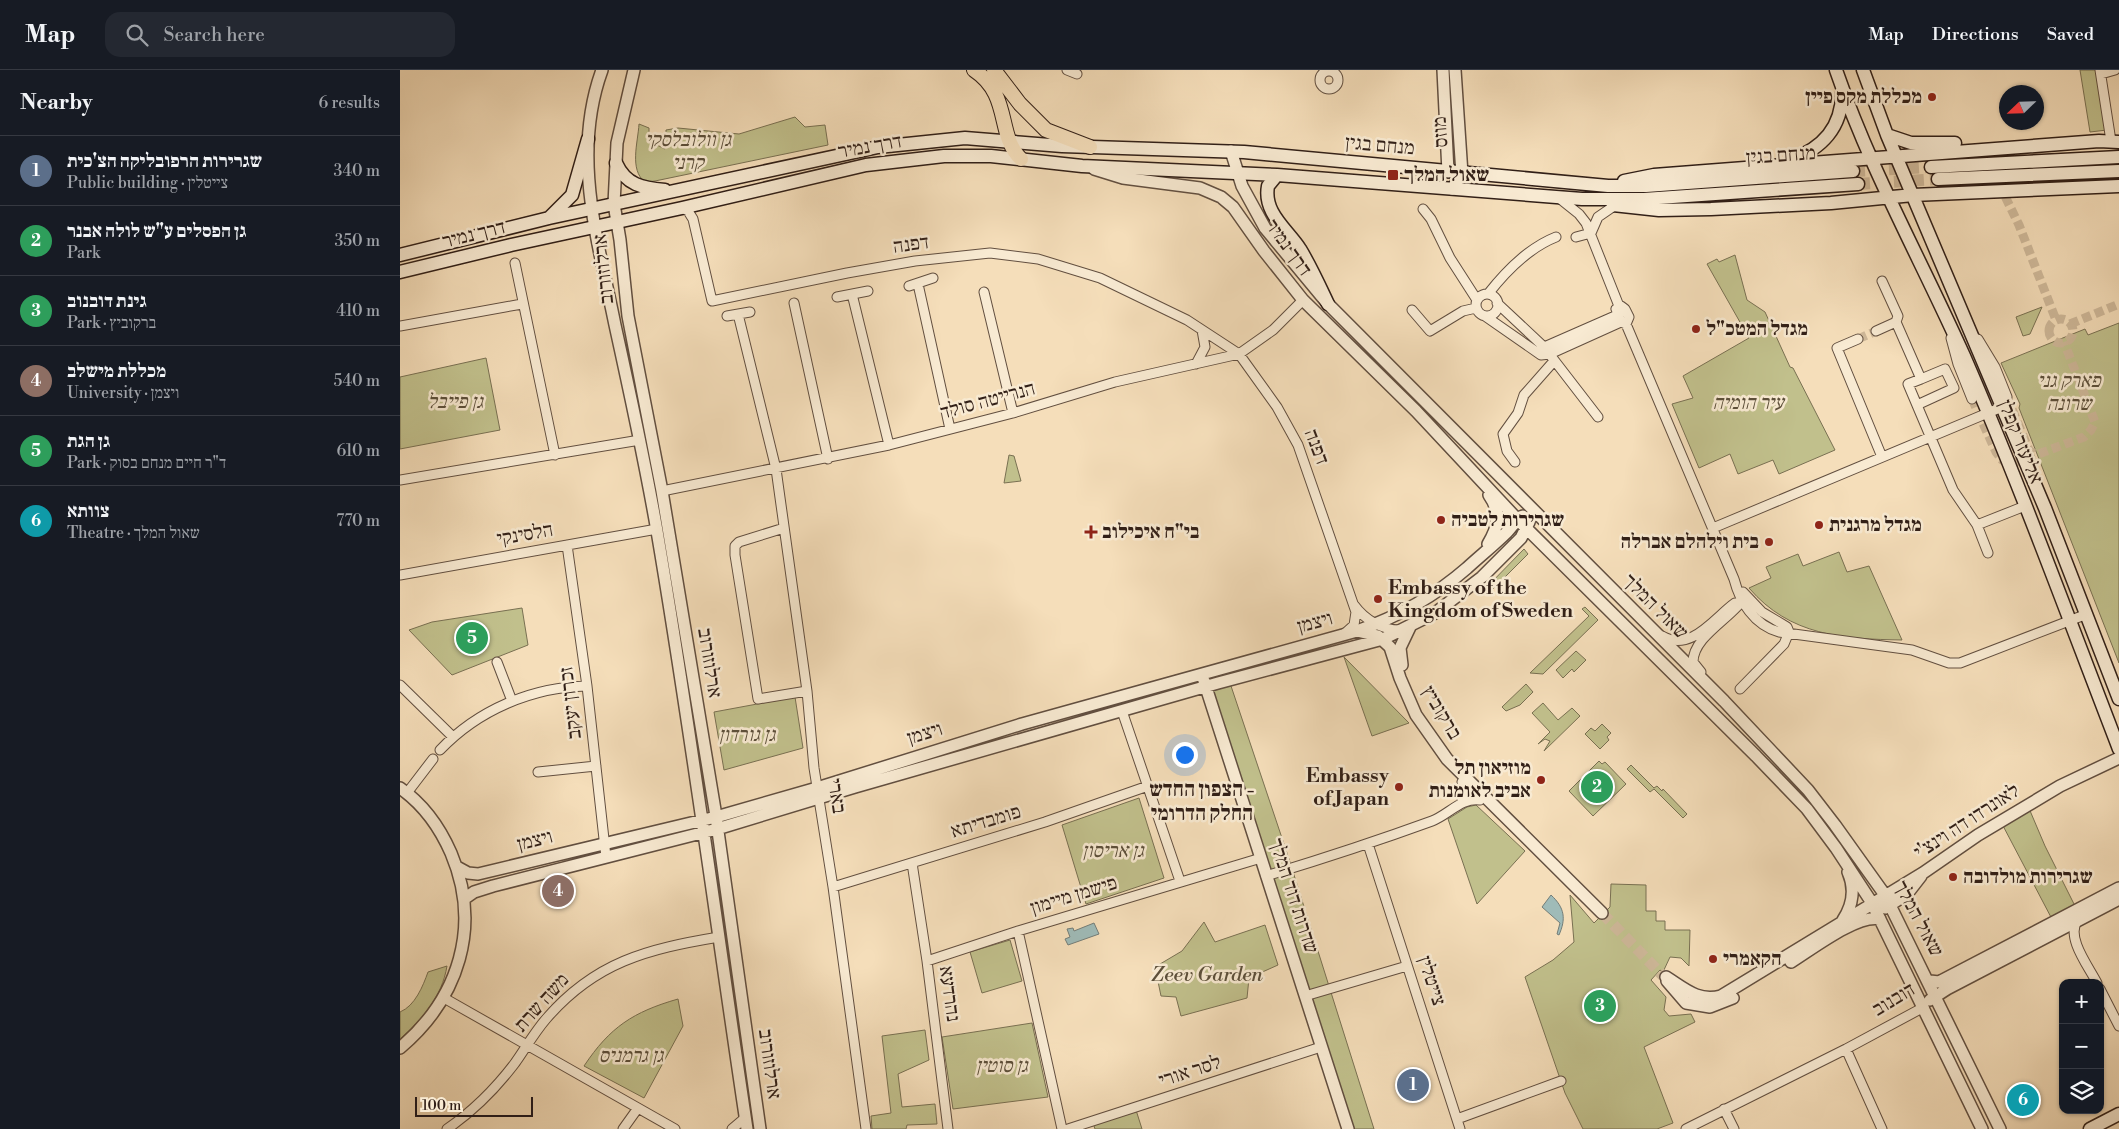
<!DOCTYPE html>
<html lang="en">
<head>
<meta charset="utf-8">
<style>
	:root { --surface:#171b24; --page:#242831; --text:#f1f3f6; --muted:#9ea1a6; --line:#363941; --accent:#7c3aed }
	body { margin:0; font-family:"Libre Bodoni","Frank Ruhl Libre",serif; background:var(--page); color:var(--text) }
	.controls { position:absolute; right:15px; bottom:15px; display:grid; overflow:hidden; border-radius:10px; box-shadow:0 1px 4px #0004 }
	.controls button { width:45px; height:45px; display:grid; place-items:center; padding:0; border:0; border-bottom:1px solid var(--line); background:var(--surface); color:var(--text); font:25px sans-serif }
	.compass { position:absolute; left:1599px; top:15px; width:45px; height:45px; border-radius:50%; background:var(--surface); box-shadow:0 1px 4px #0004; rotate:247deg }
	.scale { position:absolute; left:15px; bottom:12px; width:118px; box-sizing:border-box; padding-left:5px; border:2px solid #311f17; border-top:0; font-size:14px; line-height:18px; white-space:nowrap; color:#311f17; -webkit-text-stroke:4px #f8ead2; paint-order:stroke }
	.you { position:absolute; left:784px; top:684px; width:18px; height:18px; margin:-12px; border:4px solid #fff; border-radius:50%; background:#1a73e8; box-shadow:0 0 0 8px #1a73e833 }
	.badge { display:grid; place-items:center; width:32px; height:32px; border-radius:50%; background:var(--accent); color:#fff; font-size:16px; font-weight:700 }
	.pin { position:absolute; translate:-50% -50%; border:2px solid #fff; box-shadow:0 1px 5px #0006 }
	.list { margin:0; padding:0; list-style:none }
	h2 { display:flex; justify-content:space-between; align-items:center; height:65px; margin:0; padding:0 20px; font-size:21px }
	h2 small { font-size:16px; font-weight:400; color:var(--muted) }
	.list li { display:grid; grid-template-columns:32px 1fr auto; gap:15px; align-items:center; box-sizing:border-box; height:70px; padding:0 20px; border-top:1px solid var(--line) }
	.list b { display:block; font-size:19px; white-space:nowrap }
	.list p { margin:0; font-size:16px; white-space:nowrap; color:var(--muted) }
	.list em { font-size:16px; font-style:normal; color:var(--muted) }
	.icon { flex:none; width:28px; height:28px; fill:none; stroke:currentColor; stroke-width:2; stroke-linecap:round; stroke-linejoin:round }
	.map { position:relative; flex:none; width:1719px; height:1059px; overflow:hidden }
	header { display:flex; align-items:center; gap:30px; box-sizing:border-box; height:70px; padding:0 25px; background:var(--surface); border-bottom:1px solid var(--line) }
	header strong { font-size:24px }
	nav { display:flex; gap:28px; margin-inline-start:auto; font-size:18px }
	.search { width:350px; height:45px; background:var(--page); display:flex; align-items:center; gap:12px; box-sizing:border-box; padding:0 18px; border-radius:15px; color:var(--muted); font-size:19px }
	main { display:flex }
	aside { flex:1; background:var(--surface) }
	.map>svg:first-child { display:block }
	.green { fill:#c1c08c; stroke:#797052 }
	.water { fill:#9fbbb8; stroke:#737d78 }
	.lines { fill:none; stroke-linecap:round; stroke-linejoin:round }
	.minor-tunnel { stroke:#ceb899; stroke-width:9; stroke-dasharray:9 4.5; stroke-linecap:butt }
	.tertiary-tunnel { stroke:#ceb899; stroke-width:11; stroke-dasharray:11 5.5; stroke-linecap:butt }
	.secondary-tunnel { stroke:#ceb899; stroke-width:12; stroke-dasharray:12 6; stroke-linecap:butt }
	.minor-casing { stroke:#624f40; stroke-width:11 }
	.tertiary-casing { stroke:#624f40; stroke-width:14 }
	.secondary-casing { stroke:#311f17; stroke-width:15 }
	.primary-casing { stroke:#311f17; stroke-width:16 }
	.minor { stroke:#f8ead2; stroke-width:9 }
	.tertiary { stroke:#f8ead2; stroke-width:11 }
	.secondary { stroke:#f8ead2; stroke-width:12 }
	.primary { stroke:#f5deba; stroke-width:14 }
	.poi-dot { fill:#8f2418; stroke:#f8ead2; stroke-width:2 }
	.labels { text-anchor:middle; dominant-baseline:central; stroke-width:5; stroke-linejoin:round; paint-order:stroke }
	.poi-label { font-size:20px; font-weight:bold; fill:#311f17; stroke:#f8ead2; text-anchor:start }
	.street-label { font-size:20px; fill:#311f17; stroke:#f8ead2 }
	.park-label { font-size:20px; font-style:italic; fill:#5c4f3a; stroke:#f8ead2 }
	.neighbourhood-label { font-size:21px; font-weight:bold; fill:#311f17; stroke:#f8ead2 }
</style>
</head>
<body>
<header>
<strong>Map</strong>
<div class="search"><svg class="icon" aria-label="search" viewBox="0 0 24 24"><circle cx="10" cy="10" r="6"/><path d="M15 15l6 6"/></svg>Search here</div>
<nav><a>Map</a><a>Directions</a><a>Saved</a></nav>
</header>
<main>
<aside>
<h2>Nearby<small>6 results</small></h2>
<ul class="list">
<li><span class="badge" style="background:#5c6f8a">1</span><div><b>שגרירות הרפובליקה הצ'כית</b><p>Public building · צייטלין</p></div><em>340 m</em></li>
<li><span class="badge" style="background:#2e9e5b">2</span><div><b>גן הפסלים ע&quot;ש לולה אבנר</b><p>Park</p></div><em>350 m</em></li>
<li><span class="badge" style="background:#2e9e5b">3</span><div><b>גינת דובנוב</b><p>Park · ברקוביץ</p></div><em>410 m</em></li>
<li><span class="badge" style="background:#8d6e63">4</span><div><b>מכללת מישלב</b><p>University · ויצמן</p></div><em>540 m</em></li>
<li><span class="badge" style="background:#2e9e5b">5</span><div><b>גן הגת</b><p>Park · ד&quot;ר חיים מנחם בסוק</p></div><em>610 m</em></li>
<li><span class="badge" style="background:#0f9aa8">6</span><div><b>צוותא</b><p>Theatre · שאול המלך</p></div><em>770 m</em></li>
</ul>
</aside>
<div class="map">
<svg width="1719" height="1059" viewBox="0 0 1719 1059">
	<rect width="100%" height="100%" fill="#f5deba"/>
	<filter id="stains"><feTurbulence type="fractalNoise" baseFrequency=".004" numOctaves="4"/><feColorMatrix values="0 0 0 0 .2 0 0 0 0 .09 0 0 0 0 .02 0 0 0 .5 -.17"/></filter>
	<radialGradient id="worn" r=".72"><stop offset=".6" stop-color="#630" stop-opacity="0"/><stop offset="1" stop-color="#630" stop-opacity=".3"/></radialGradient>
	<!-- green -->
	<path class="green" d="M1680 0H1697L1707 60 1690 62Z
		M395 47 405 57 425 55 428 75 255 111 245 112C229 100 238 72 239 54L249 58V71L265 79 266 60 278 58 339 64Z
		M1335 185 1347 230 1365 242 1390 297 1393 298 1435 380 1379 404 1373 390 1338 404 1330 384 1299 398 1272 334 1293 328 1283 306 1349 268 1307 194 1317 189 1319 192Z
		M1642 237 1630 264 1623 266 1616 247Z
		M1719 253V593L1619 338 1620 334 1601 293 1685 259 1688 265Z
		M86 288 100 360 0 379V307Z
		M609 385 614 386 621 411 604 413Z
		M1124 479 1128 484 1087 525 1083 521Z
		M1439 482 1447 502 1469 496 1502 570C1443 569 1390 566 1349 518L1371 508 1366 497 1398 484 1403 496Z
		M1185 537 1198 550 1143 604 1130 603 1189 546 1182 539Z
		M122 538 128 575 52 605 9 560 32 552Z
		M1176 581 1186 590 1174 602 1172 599 1163 608 1156 600Z
		M944 587 1009 653 972 666Z
		M829 610 889 789 974 1059H950L806 617Z
		M1126 614 1133 622 1120 635 1106 641 1102 637Z
		M395 627 403 678 324 700 314 642Z
		M1143 633 1158 650 1172 638 1180 646 1144 681 1150 671 1145 669 1138 674 1150 662 1132 643Z
		M1202 654 1211 663 1207 667 1209 670 1200 679 1185 664 1191 658 1195 661Z
		M1199 691 1202 694 1205 692 1226 714 1193 746 1169 721Z
		M1231 695 1254 718 1257 716 1262 721 1263 719 1287 744 1283 748 1254 719 1250 722 1227 699Z
		M739 728 764 808 686 834 662 755Z
		M1076 735 1125 781 1077 834 1048 749 1067 737Z
		M1628 736 1645 776 1676 838 1653 851 1601 752Z
		M1211 814 1246 815V841H1256V851H1265V860H1290L1289 896 1281 888 1270 887 1263 902 1260 900 1251 910 1266 927 1264 940 1269 946 1291 944 1295 952 1244 977 1273 1053 1257 1059H1183L1165 1023 1125 907 1153 890 1174 872 1170 825 1194 853 1210 837Z
		M804 852 815 872 865 855 878 895 849 908 847 928 781 946 776 927 761 926 755 897 782 881Z
		M610 870 622 911 582 923 570 882Z
		M47 896C42 927 22 949 0 969V942C15 936 23 916 28 902Z
		M278 929 283 956 244 1028 184 996C210 957 233 942 278 929Z
		M632 953 648 1027 553 1039 542 967Z
		M525 960 529 990 498 1004 502 1037 535 1034 537 1054 507 1055 506 1059H472L471 1046 491 1043 482 966Z
		M736 1040 742 1059H695L693 1053Z"/>
	<!-- water -->
	<path class="water" d="M1151 825C1165 838 1166 849 1159 865L1157 864 1160 853 1142 837Z
		M694 853 699 864 668 875 665 869 670 867 667 859 673 858 674 861Z"/>
	<g class="lines">
		<!-- minor-tunnel -->
		<path class="minor-tunnel" d="M1587 109 1597 113 1602 120 1619 155 1656 250
			M1649 261a12 12 0 1 1 24 0a12 12 0 1 1-24 0Z
			M1670 254 1719 234
			M1458 269 1476 261
			M1607 327 1629 380 1637 386
			M1572 329 1596 382 1602 390 1612 394 1684 367 1691 360 1695 352 1664 272"/>
		<!-- tertiary-tunnel -->
		<path class="tertiary-tunnel" d="M1202 843 1265 908"/>
		<!-- secondary-tunnel -->
		<path class="secondary-tunnel" d="M1453 101 1531 97
			M1458 114 1538 109"/>
		<defs>
			<path id="minor" d="M667 0 677 4
				M1700 0 1711 71
				M920 10a9 9 0 1 1 18 0a9 9 0 1 1-18 0Z
				M1701 4 1715 0
				M1159 128 1179 144 1186 153 1219 236
				M282 138 288 141 293 149 312 231 447 203 515 191 590 183 638 189 700 208 787 250 839 284 877 337 898 375 956 542 954 555 944 564
				M1023 139 1031 149 1050 188 1077 230
				M1191 163 1198 147 1214 136
				M1176 167 1191 163
				M115 193 155 385
				M1482 211 1498 246 1496 252 1521 309 1508 314 1553 420 1577 455
				M518 214 550 359
				M509 216 533 208
				M584 222 613 343
				M452 224 489 375
				M1088 224C1106 201 1128 178 1156 167
				M1076 235a11 11 0 1 1 22 0a11 11 0 1 1-22 0Z
				M437 227 468 221
				M394 233 428 389
				M1097 233 1144 277 1198 347
				M1221 236 1225 239 1229 247 1226 254 1221 252 1216 239Z
				M1012 240 1030 261 1063 241 1076 238
				M338 244 376 399 407 621 414 698 433 817 466 1059
				M327 246 350 242
				M1085 246 1141 285 1150 284 1221 252
				M1226 254 1334 509C1340 532 1354 555 1379 562L1512 580 1549 593H1560L1687 544
				M0 256 122 234
				M1476 261 1496 252
				M1551 268 1558 294 1572 329
				M1458 269 1437 278 1482 387
				M1578 269 1595 297 1607 327
				M1142 281 1144 277 1217 245
				M796 294 805 277 802 260
				M1517 335 1554 318 1545 299 1521 309
				M1115 392 1107 381 1103 364 1118 343 1124 325 1154 291
				M0 410 240 370
				M262 421 489 375 613 343 715 312 839 284 873 260 903 230
				M384 458 339 472 335 476V485L358 629 407 621
				M1313 458 1602 337
				M167 475 187 616 206 787
				M1588 483 1577 455 1625 436
				M0 505 257 459
				M1343 522 1362 542 1387 557 1389 562
				M954 535C965 550 982 560 1000 560
				M1262 566C1291 583 1314 548 1335 533
				M97 592 112 631
				M1301 602 1293 592C1293 566 1332 548 1346 526
				M0 615 53 667
				M1340 619 1384 574 1389 562
				M722 641 780 811
				M40 680C78 640 132 617 187 616
				M138 702 196 696
				M1062 712 1064 718 1062 729
				M7 723 33 689
				M968 774 1060 1059
				M512 793 527 891 548 1059
				M866 806C922 789 977 771 1032 751 1048 745 1062 727 1080 730
				M433 817 645 752 748 716
				M1677 851C1666 868 1689 897 1697 913
				M618 861 662 1059
				M527 891 618 861 861 788
				M1700 919 1719 956
				M905 926 1007 896
				M44 928 275 1059
				M1446 979 1482 1059
				M1324 1039 1334 1059
				M1057 1049 1161 1011
				M47 1059C73 1041 96 1018 115 993 125 979 134 963 146 949 195 892 247 879 319 867
				M223 1059 238 1038
				M332 1059 345 1048
				M668 1059 921 977
				M1286 1059 1446 979 1524 937"/>
			<path id="tertiary" d="M202 0C171 85 198 170 215 255 230 323 245 392 257 461 291 660 317 860 347 1059
				M234 0 217 73 214 134 220 170 228 246 262 421 315 740 360 1059
				M1043 0 1048 102
				M831 81 842 116 865 158 928 234 1324 631 1408 720 1435 755 1485 825 1600 1059
				M694 99 723 108 800 118 821 127 833 137 864 181 903 230 1016 341 1117 449 1356 686 1407 739 1436 778 1472 833 1582 1059
				M1052 119 1062 104 1055 0
				M1088 474C1099 456 1101 442 1089 425
				M957 561 978 566 990 577 1000 608 1016 645 1047 689 1202 843
				M1002 595 1000 578 1010 557
				M804 611 948 1059
				M0 718C23 734 40 758 51 783 82 856 59 928 0 978
				M1064 725 1077 723 1085 725
				M57 797 68 803 78 804 316 747 417 718 622 654 957 561C997 547 1035 526 1067 498 1080 486 1095 474 1107 462 1113 456 1116 449 1123 446
				M64 829 74 822 93 816 317 759 455 717 818 613 983 569 1035 543 1082 507 1121 468 1129 452
				M1485 838 1507 824 1521 806
				M1443 850C1453 835 1455 818 1448 802
				M1391 892C1412 879 1457 844 1480 849
				M1266 907C1285 919 1298 932 1321 926L1523 803 1578 765 1660 716 1719 688
				M1267 911 1286 933 1310 937 1333 928
				M1530 911 1539 912 1719 818
				M1530 930 1547 919 1719 829"/>
			<path id="secondary" d="M1436 0C1470 99 1521 190 1564 286 1620 415 1668 547 1719 679
				M1463 0 1487 65 1645 438 1719 629
				M1487 65 1511 73H1555
				M1390 90C1422 79 1442 57 1442 23
				M216 93C226 115 242 118 265 120
				M1531 97 1719 87
				M877 105 868 116C863 143 887 159 900 179 911 197 919 215 928 234
				M1538 109 1719 101
				M1224 111 1254 105 1699 71 1719 72
				M1213 135 1259 140 1311 139 1431 133 1513 125 1719 116
				M150 147 172 125 188 69
				M0 185 149 148 478 77 565 68 662 76 844 82 1208 116H1246L1453 101
				M0 202 111 175 282 138 466 95 544 86H591L682 96 877 105 1182 129H1244L1458 114
				M1690 1059 1719 1044"/>
			<path id="primary" d="M574 0C612 25 596 65 621 89
				M594 0 620 34 646 60 690 77"/>
		</defs>
		<!-- minor casing -->
		<use href="#minor" class="minor-casing"/>
		<!-- tertiary casing -->
		<use href="#tertiary" class="tertiary-casing"/>
		<!-- secondary casing -->
		<use href="#secondary" class="secondary-casing"/>
		<!-- primary casing -->
		<use href="#primary" class="primary-casing"/>
		<!-- minor -->
		<use href="#minor" class="minor"/>
		<!-- tertiary -->
		<use href="#tertiary" class="tertiary"/>
		<!-- secondary -->
		<use href="#secondary" class="secondary"/>
		<!-- primary -->
		<use href="#primary" class="primary"/>
	</g>
	<!-- markers -->
	<g class="poi-dot">
		<circle cx="1532" cy="27" r="5"/>
		<rect x="987" y="99" width="12" height="12" rx="2.5"/>
		<circle cx="1296" cy="259" r="5"/>
		<circle cx="1041" cy="450" r="5"/>
		<circle cx="1419" cy="455" r="5"/>
		<path d="M688.5 454.5h5v5h5v5h-5v5h-5v-5h-5v-5h5z"/>
		<circle cx="1369" cy="472" r="5"/>
		<circle cx="978" cy="529" r="5"/>
		<circle cx="1141" cy="710" r="5"/>
		<circle cx="999" cy="717" r="5"/>
		<circle cx="1553" cy="807" r="5"/>
		<circle cx="1313" cy="889" r="5"/>
	</g>
	<g class="labels">
		<!-- poi labels -->
		<g class="poi-label">
			<text x="1522" y="27" text-anchor="end">מכללת מקס פיין</text>
			<text x="1004" y="105">שאול המלך</text>
			<text x="1306" y="259">מגדל המטכ"ל</text>
			<text x="1051" y="450">שגרירות לטביה</text>
			<text x="1429" y="455">מגדל מרגנית</text>
			<text x="702" y="462">בי"ח איכילוב</text>
			<text x="1359" y="472" text-anchor="end">בית וילהלם אברלה</text>
			<text x="988" y="518">Embassy of the<tspan x="988" dy="23">Kingdom of Sweden</tspan></text>
			<text x="1131" y="698" text-anchor="end">מוזיאון תל<tspan x="1131" dy="23">אביב לאומנות</tspan></text>
			<text x="989" y="706" text-anchor="end">Embassy<tspan x="989" dy="23">of Japan</tspan></text>
			<text x="1563" y="807">שגרירות מולדובה</text>
			<text x="1323" y="889">הקאמרי</text>
		</g>
		<!-- street labels -->
		<g class="street-label">
			<text transform="translate(1041 62) rotate(-94)">מוזס</text>
			<text transform="translate(980 76) rotate(5)">מנחם בגין</text>
			<text transform="translate(470 77) rotate(-10)">דרך נמיר</text>
			<text transform="translate(1381 86) rotate(-4)">מנחם בגין</text>
			<text transform="translate(74 165) rotate(-14)">דרך נמיר</text>
			<text transform="translate(511 175) rotate(-8)">דפנה</text>
			<text transform="translate(888 178) rotate(54)">דרך נמיר</text>
			<text transform="translate(204 199) rotate(-96)">ארלוזורוב</text>
			<text transform="translate(588 331) rotate(-15)">הנרייטה סולד</text>
			<text transform="translate(1620 372) rotate(68)">אליעזר קפלן</text>
			<text transform="translate(916 377) rotate(69)">דפנה</text>
			<text transform="translate(125 465) rotate(-10)">הלסינקי</text>
			<text transform="translate(1255 537) rotate(45)">שאול המלך</text>
			<text transform="translate(915 553) rotate(-15)">ויצמן</text>
			<text transform="translate(309 593) rotate(81)">ארלוזורוב</text>
			<text transform="translate(171 633) rotate(-97)">זכרון יעקב</text>
			<text transform="translate(1041 643) rotate(59)">ברקוביץ</text>
			<text transform="translate(525 664) rotate(-17)">ויצמן</text>
			<text transform="translate(436 726) rotate(81)">בארי</text>
			<text transform="translate(586 752) rotate(-17)">פומבדיתא</text>
			<text transform="translate(1567 752) rotate(-33)">לאונרדו דה וינצ'י</text>
			<text transform="translate(135 771) rotate(-14)">ויצמן</text>
			<text transform="translate(674 826) rotate(-17)">פישמן מיימון</text>
			<text transform="translate(893 826) rotate(72)">שדרות דוד המלך</text>
			<text transform="translate(1518 849) rotate(62)">שאול המלך</text>
			<text transform="translate(1031 911) rotate(72)">צייטלין</text>
			<text transform="translate(549 924) rotate(82)">נהרדעא</text>
			<text transform="translate(1494 930) rotate(-31)">דובנוב</text>
			<text transform="translate(142 933) rotate(-48)">משה שרת</text>
			<text transform="translate(369 994) rotate(82)">ארלוזורוב</text>
			<text transform="translate(790 1002) rotate(-18)">לסר אורי</text>
		</g>
		<!-- park labels -->
		<g class="park-label">
			<text x="288" y="70">גן וולובלסקי<tspan x="288" dy="23">קרני</tspan></text>
			<text x="1669" y="311">פארק גני<tspan x="1669" dy="23">שרונה</tspan></text>
			<text x="55" y="332">גן פייבל</text>
			<text x="1348" y="333">עיר הומיה</text>
			<text x="347" y="665">גן גורדון</text>
			<text x="713" y="781">גן אריסון</text>
			<text x="807" y="905">Zeev Garden</text>
			<text x="231" y="986">גן גרמניס</text>
			<text x="602" y="996">גן סוטין</text>
		</g>
		<!-- neighbourhood labels -->
		<g class="neighbourhood-label">
			<text x="802" y="720">הצפון החדש -<tspan x="802" dy="24">החלק הדרומי</tspan></text>
		</g>
	</g>
	<rect width="100%" height="100%" filter="url(#stains)"/>
	<rect width="100%" height="100%" fill="url(#worn)"/>
</svg>
<div class="controls">
<button>+</button>
<button>−</button>
<button><svg class="icon" aria-label="layers" viewBox="0 0 24 24"><path d="M12 4l9 5-9 5-9-5zM3 14l9 5 9-5"/></svg></button>
</div>
<svg class="compass" viewBox="-18 -18 36 36"><path d="M0-13l5 13h-10z" fill="#e53935"/><path d="M0 13l5-13h-10z" fill="#9ea1a6"/></svg>
<div class="scale">100 m</div>
<div class="you"></div>
<div class="pin badge" style="left:1013px;top:1015px;background:#5c6f8a">1</div>
<div class="pin badge" style="left:1197px;top:717px;background:#2e9e5b">2</div>
<div class="pin badge" style="left:1200px;top:936px;background:#2e9e5b">3</div>
<div class="pin badge" style="left:158px;top:821px;background:#8d6e63">4</div>
<div class="pin badge" style="left:72px;top:568px;background:#2e9e5b">5</div>
<div class="pin badge" style="left:1623px;top:1030px;background:#0f9aa8">6</div>
</div>
</main>
</body>
</html>
